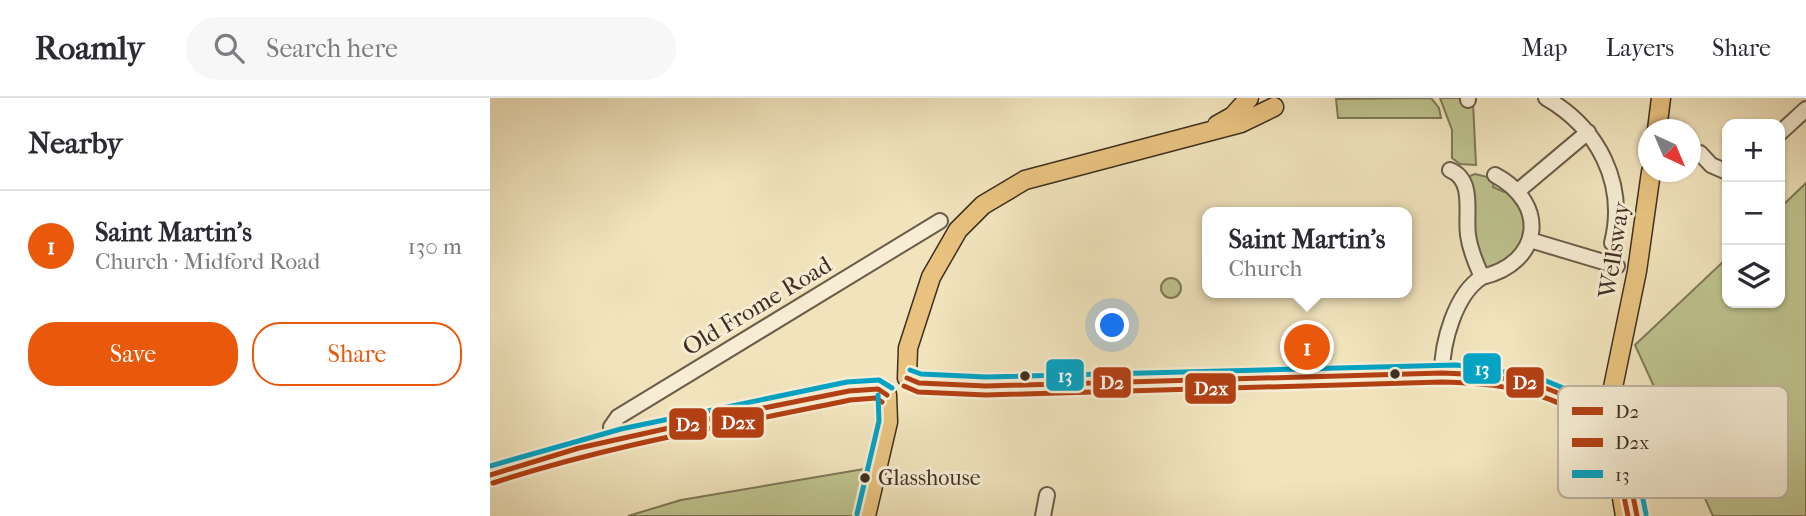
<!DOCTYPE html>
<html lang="en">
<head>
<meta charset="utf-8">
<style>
	:root { --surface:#fff; --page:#f7f7f7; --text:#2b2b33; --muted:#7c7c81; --line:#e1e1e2; --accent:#ea580c }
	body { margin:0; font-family:"IM FELL French Canon",serif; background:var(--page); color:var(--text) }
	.controls { position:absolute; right:21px; top:21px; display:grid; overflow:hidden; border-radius:14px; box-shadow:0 2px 5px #0004 }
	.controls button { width:63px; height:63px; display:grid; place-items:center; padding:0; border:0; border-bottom:2px solid var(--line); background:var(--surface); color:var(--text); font:35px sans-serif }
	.compass { position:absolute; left:1148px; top:21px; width:63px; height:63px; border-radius:50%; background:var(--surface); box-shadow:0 2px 5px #0004; rotate:136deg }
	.you { position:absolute; left:623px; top:228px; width:24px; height:24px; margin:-18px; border:5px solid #fff; border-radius:50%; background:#1a73e8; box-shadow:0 0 0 10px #1a73e833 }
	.badge { display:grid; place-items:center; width:46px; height:46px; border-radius:50%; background:var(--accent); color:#fff; font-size:23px; font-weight:700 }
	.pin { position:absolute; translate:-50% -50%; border:4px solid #fff; box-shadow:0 2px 7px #0006 }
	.popup { position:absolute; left:712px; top:109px; width:210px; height:91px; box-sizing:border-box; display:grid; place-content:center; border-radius:14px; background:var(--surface); filter:drop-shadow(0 2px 5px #0005); font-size:23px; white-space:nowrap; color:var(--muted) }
	.popup b { font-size:26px; color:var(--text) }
	.popup::after { content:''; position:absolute; left:50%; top:100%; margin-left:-14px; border:14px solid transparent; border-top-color:var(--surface) }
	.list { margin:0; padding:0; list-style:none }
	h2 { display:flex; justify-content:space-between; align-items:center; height:91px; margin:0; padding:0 28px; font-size:30px }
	h2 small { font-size:23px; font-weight:400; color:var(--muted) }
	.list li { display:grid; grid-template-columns:46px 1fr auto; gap:21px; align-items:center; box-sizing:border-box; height:112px; padding:0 28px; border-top:2px solid var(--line) }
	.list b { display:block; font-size:26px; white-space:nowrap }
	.list p { margin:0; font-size:23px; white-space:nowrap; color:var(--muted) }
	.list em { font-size:23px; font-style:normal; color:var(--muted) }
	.actions { display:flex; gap:14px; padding:21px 28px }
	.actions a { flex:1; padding:16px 0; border:2px solid var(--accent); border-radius:28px; text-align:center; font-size:24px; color:var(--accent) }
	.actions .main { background:var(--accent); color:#fff }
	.icon { flex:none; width:38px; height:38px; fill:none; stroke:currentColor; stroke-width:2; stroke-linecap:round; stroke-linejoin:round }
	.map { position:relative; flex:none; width:1316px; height:418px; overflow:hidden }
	header { display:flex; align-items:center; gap:42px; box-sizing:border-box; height:98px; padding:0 35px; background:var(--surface); border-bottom:2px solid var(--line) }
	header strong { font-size:33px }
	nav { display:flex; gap:38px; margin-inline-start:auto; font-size:24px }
	.search { width:490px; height:63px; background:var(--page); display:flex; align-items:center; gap:18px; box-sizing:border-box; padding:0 24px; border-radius:38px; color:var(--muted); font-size:26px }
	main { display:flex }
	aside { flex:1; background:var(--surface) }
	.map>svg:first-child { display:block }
	.green { fill:#bec38e; stroke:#7e7858; stroke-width:2 }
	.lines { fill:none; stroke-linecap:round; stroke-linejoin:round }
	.minor-casing { stroke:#6b5c49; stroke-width:18 }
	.major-casing { stroke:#3e2e22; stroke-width:21 }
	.minor { stroke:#f6edd4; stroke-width:14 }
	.major { stroke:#e8c27e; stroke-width:18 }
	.bus-1-casing { stroke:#f6edd4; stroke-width:10 }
	.bus-2-casing { stroke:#f6edd4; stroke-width:10 }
	.bus-3-casing { stroke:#f6edd4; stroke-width:10 }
	.bus-1 { stroke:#b34013; stroke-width:5 }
	.bus-2 { stroke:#b34013; stroke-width:5 }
	.bus-3 { stroke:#03a3c5; stroke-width:5 }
	.bus-dot { fill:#3e2e22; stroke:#f6edd4; stroke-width:2.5 }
	.labels { text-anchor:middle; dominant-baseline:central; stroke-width:6; stroke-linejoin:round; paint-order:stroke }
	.bus-label { font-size:22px; fill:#3e2e22; stroke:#f6edd4; text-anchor:start }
	.street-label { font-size:24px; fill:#3e2e22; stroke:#f6edd4 }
	.key { fill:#f6edd4; stroke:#bfb49f; stroke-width:2 }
	.key-label { font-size:19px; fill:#3e2e22 }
	.line-badge { stroke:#f6edd4; stroke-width:2.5 }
	.badge-label { font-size:19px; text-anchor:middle; font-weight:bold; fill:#fff }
</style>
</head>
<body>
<header>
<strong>Roamly</strong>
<div class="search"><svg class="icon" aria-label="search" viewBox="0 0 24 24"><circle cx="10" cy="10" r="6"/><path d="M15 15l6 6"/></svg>Search here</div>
<nav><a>Map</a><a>Layers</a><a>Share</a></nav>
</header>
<main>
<aside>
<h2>Nearby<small></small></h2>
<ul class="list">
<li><span class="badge">1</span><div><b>Saint Martin's</b><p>Church · Midford Road</p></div><em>130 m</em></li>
</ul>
<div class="actions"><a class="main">Save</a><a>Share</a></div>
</aside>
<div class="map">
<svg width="1316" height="418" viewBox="0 0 1316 418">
	<rect width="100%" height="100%" fill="#f1e4bd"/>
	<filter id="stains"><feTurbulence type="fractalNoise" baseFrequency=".00286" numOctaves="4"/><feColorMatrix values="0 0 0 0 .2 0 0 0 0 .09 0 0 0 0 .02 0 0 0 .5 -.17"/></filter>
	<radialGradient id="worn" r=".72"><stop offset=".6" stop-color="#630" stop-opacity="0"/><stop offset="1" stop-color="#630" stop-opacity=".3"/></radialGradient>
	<!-- green -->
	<path class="green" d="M941 0 949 10 951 20H848L846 1Z
		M950 0H972L983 4 986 67 970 66 962 60V32Z
		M985 76 1005 81 1003 89 1014 94 1018 88 1037 114 1032 151 1002 174 993 169 982 141 979 85 980 78Z
		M1316 85V418H1223L1145 247 1237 160V205H1290V110Z
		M671 190a10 10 0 1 1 20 0a10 10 0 1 1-20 0Z
		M380 370 367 418H138L191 402Z"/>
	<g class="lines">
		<defs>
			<path id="minor" d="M978 0V2
				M1056 0C1108 30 1137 85 1122 145
				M1290 35 1316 11
				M1210 55 1221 67 1237 74
				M1029 92 1098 34
				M1040 142 1127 168
				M992 179C1052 165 1059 106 1005 77
				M952 275C952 245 965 196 992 179 986 166 980 152 978 137 975 115 985 82 960 72
				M124 340 121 329 128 319 450 123
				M553 418 557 397"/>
			<path id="major" d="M727 27 743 18 759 0
				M1167 32 1171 0
				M417 280 429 285 496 288 952 275C987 276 1021 279 1055 290 1082 299 1103 317 1133 317
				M417 280 418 250 441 179 468 132 493 107 535 82 751 25 784 9
				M1089 309 1111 337 1117 356
				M0 377C117 336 239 319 359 293L388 291 397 297
				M376 418 398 324 397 297
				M1135 418 1123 346 1121 299 1147 173 1161 74"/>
		</defs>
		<!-- minor casing -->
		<use href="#minor" class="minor-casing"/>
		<!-- major casing -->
		<use href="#major" class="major-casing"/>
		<!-- minor -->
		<use href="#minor" class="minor"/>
		<!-- major -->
		<use href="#major" class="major"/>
		<defs>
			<path id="bus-1" d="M417 280 429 285 496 288 952 275C987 276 1022 279 1055 290 1082 299 1104 315 1133 317V348L1147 418
				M0 377 89 350 224 320 359 293 388 291 397 297"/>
			<path id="bus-2" d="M414 288 428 294 496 297 952 284C986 285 1021 287 1053 299 1078 307 1098 322 1124 325V349L1138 418
				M3 385C120 347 240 327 360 302L386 300 392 304"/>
			<path id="bus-3" d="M420 272 431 276 496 279 966 267 1044 278 1105 303 1140 311 1142 347 1156 416
				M0 368 131 331 357 284 389 282 402 290
				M367 416 389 323 388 297"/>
		</defs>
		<!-- bus-1 casing -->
		<use href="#bus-1" class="bus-1-casing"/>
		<!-- bus-2 casing -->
		<use href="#bus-2" class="bus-2-casing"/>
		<!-- bus-3 casing -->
		<use href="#bus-3" class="bus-3-casing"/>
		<!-- bus-1 -->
		<use href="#bus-1" class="bus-1"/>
		<!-- bus-2 -->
		<use href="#bus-2" class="bus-2"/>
		<!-- bus-3 -->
		<use href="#bus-3" class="bus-3"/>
	</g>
	<!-- markers -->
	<g class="bus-dot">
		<circle cx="905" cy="276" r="6"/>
		<circle cx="535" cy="278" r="6"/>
		<circle cx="375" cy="380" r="6"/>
	</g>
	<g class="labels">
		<!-- bus labels -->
		<g class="bus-label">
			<text x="388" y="380">Glasshouse</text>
		</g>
		<!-- street labels -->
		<g class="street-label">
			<text transform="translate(1124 152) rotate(-81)">Wellsway</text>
			<text transform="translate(267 208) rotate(-31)">Old Frome Road</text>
		</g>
	</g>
	<!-- legend -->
	<rect x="1068" y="288" width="230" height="112" rx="10" class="key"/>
	<rect x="1082" y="309" width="31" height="8" fill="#b34013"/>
	<rect x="1082" y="340" width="31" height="9" fill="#b34013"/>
	<rect x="1082" y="372" width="31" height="8" fill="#03a3c5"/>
	<g class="key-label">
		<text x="1125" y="320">D2</text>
		<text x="1125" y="351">D2x</text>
		<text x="1125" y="383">13</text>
	</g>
	<g class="line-badge">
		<rect x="972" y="254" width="40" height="33" rx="7" fill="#03a3c5"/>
		<rect x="555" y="260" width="40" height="34" rx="7" fill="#03a3c5"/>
		<rect x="1015" y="268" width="40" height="33" rx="7" fill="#b34013"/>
		<rect x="602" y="268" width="40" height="33" rx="7" fill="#b34013"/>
		<rect x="694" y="274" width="53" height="33" rx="7" fill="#b34013"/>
		<rect x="221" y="308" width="54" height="33" rx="7" fill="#b34013"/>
		<rect x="178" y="309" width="40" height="34" rx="7" fill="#b34013"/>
	</g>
	<g class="badge-label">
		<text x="992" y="277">13</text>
		<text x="575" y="284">13</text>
		<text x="1035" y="291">D2</text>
		<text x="622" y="291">D2</text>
		<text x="721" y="297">D2x</text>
		<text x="248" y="331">D2x</text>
		<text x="198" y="333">D2</text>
	</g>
	<rect width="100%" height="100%" filter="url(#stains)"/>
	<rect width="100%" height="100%" fill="url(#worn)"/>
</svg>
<div class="controls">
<button>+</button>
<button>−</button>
<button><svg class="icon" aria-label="layers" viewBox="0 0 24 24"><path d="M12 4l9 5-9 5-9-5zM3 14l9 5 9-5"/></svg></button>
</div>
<svg class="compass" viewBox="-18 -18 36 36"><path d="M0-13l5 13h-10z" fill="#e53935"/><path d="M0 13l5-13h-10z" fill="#7c7c81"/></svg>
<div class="you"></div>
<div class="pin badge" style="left:817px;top:249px">1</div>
<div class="popup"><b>Saint Martin's</b>Church</div>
</div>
</main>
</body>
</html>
